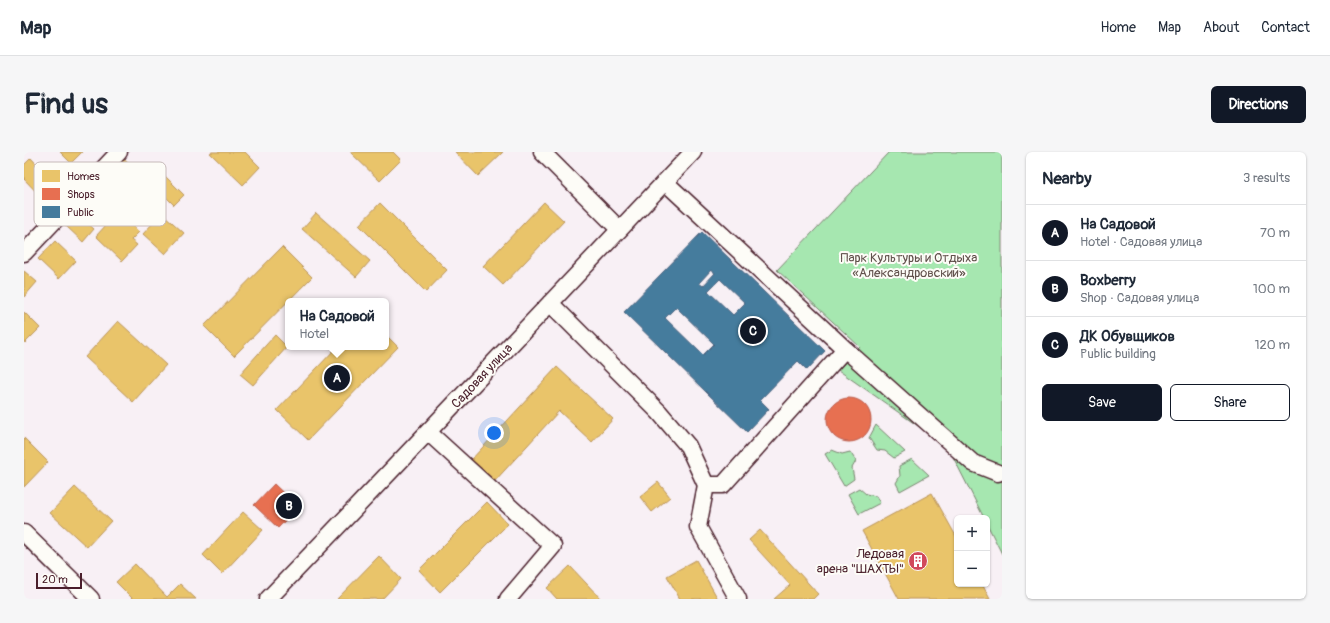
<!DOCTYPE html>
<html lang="en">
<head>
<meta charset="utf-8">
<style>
	:root { --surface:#fff; --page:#f6f6f7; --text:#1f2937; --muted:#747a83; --line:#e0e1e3; --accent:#111827 }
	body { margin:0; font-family:Pangolin,sans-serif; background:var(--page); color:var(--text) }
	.controls { position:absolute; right:12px; bottom:12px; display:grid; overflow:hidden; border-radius:6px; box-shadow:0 1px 3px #0004 }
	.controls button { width:36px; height:36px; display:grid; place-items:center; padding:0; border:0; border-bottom:1px solid var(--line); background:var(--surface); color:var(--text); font:20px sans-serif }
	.scale { position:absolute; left:12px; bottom:10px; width:46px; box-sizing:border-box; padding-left:4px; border:2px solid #4a1f2b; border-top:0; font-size:11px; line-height:14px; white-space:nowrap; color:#4a1f2b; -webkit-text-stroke:3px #fdfcf7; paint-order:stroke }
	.you { position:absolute; left:470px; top:281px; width:14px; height:14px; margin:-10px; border:3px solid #fff; border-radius:50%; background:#1a73e8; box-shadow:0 0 0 6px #1a73e833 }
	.badge { display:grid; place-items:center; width:26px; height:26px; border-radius:50%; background:var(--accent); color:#fff; font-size:13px; font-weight:700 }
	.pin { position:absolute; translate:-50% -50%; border:2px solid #fff; box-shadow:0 1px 4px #0006 }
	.popup { position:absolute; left:261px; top:146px; width:104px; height:52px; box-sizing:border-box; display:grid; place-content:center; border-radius:6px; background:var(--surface); filter:drop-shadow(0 1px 3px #0005); font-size:13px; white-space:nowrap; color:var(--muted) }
	.popup b { font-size:15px; color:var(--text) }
	.popup::after { content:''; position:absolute; left:50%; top:100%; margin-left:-8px; border:8px solid transparent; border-top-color:var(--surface) }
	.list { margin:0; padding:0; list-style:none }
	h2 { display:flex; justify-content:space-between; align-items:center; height:52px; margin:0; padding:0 16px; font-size:17px }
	h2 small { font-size:13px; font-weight:400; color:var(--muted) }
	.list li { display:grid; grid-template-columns:26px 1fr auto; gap:12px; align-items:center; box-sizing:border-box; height:56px; padding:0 16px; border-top:1px solid var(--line) }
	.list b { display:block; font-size:15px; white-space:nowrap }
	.list p { margin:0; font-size:13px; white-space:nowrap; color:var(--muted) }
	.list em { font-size:13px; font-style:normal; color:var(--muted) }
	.actions { display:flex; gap:8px; padding:12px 16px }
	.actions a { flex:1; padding:9px 0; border:1px solid var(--accent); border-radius:6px; text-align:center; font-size:14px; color:var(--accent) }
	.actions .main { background:var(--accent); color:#fff }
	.map { position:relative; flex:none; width:978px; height:447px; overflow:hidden; border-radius:6px }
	header { display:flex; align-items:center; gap:24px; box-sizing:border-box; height:56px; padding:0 20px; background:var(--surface); border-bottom:1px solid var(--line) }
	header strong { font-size:19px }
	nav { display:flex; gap:22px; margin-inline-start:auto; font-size:14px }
	.intro { display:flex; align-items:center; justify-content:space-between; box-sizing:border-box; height:96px; padding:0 24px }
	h1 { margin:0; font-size:28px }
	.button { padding:10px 18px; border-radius:6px; background:var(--accent); color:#fff; font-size:14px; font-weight:700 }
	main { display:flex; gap:24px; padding:0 24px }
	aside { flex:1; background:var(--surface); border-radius:6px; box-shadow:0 1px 3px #0004 }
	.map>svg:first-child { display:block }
	.green { fill:#a6e7b0; stroke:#78836e }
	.homes { fill:#e9c46a; stroke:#b99257 }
	.shops { fill:#e76f51; stroke:#b85746 }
	.public { fill:#457b9d; stroke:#465f7b; fill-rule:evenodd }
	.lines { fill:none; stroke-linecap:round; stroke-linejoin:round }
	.minor-casing { stroke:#4a1f2b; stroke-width:19 }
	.minor { stroke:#fdfcf7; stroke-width:16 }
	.labels { text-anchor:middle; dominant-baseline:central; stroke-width:4; stroke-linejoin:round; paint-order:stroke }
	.park-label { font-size:13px; fill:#61514c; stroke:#fdfcf7 }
	.street-label { font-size:13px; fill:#4a1f2b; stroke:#fdfcf7 }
	.poi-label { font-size:13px; fill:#4a1f2b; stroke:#fdfcf7; text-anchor:end }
	.key { fill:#fdfcf7; stroke:#c7baba; stroke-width:1 }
	.key-label { font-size:11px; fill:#4a1f2b }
</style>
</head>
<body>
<header>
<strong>Map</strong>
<nav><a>Home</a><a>Map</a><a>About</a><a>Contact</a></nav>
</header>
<div class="intro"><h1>Find us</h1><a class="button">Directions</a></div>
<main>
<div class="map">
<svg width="978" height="447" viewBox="0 0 978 447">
	<rect width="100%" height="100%" fill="#f8f0f5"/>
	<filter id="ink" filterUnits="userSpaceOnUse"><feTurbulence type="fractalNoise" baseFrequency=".025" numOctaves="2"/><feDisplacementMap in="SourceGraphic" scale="8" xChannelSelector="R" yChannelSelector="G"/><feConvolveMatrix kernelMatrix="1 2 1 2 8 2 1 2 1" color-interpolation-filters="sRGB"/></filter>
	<g filter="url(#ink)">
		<!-- green -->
		<path class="green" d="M865 0H978V402L963 372V366H960L924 295 814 218 836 195 753 118Z
			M852 273 881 300 870 306 861 299 853 298 845 286Z
			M808 298 818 302 826 300 832 309 828 316 830 327 820 334 801 302Z
			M888 307 905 323 876 339 872 331 876 324 875 314Z
			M835 336 842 342 852 344 856 351 835 362 824 342Z"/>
		<!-- homes -->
		<path class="homes" d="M36 0H58L47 11Z
			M188 0H221L236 15 219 33 186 1Z
			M326 0H369L377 8 356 29Z
			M431 0H479L454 24Z
			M7 6 33 34 19 47 0 27V13Z
			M99 7 114 19 110 25 114 29 105 41 85 24Z
			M134 17 160 43 150 53 124 27Z
			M520 50 540 69 479 133 459 114Z
			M356 51 423 118 402 140 335 73Z
			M94 60 115 80 107 88 113 93 98 109 72 84Z
			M52 61 70 77 59 90 41 73Z
			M138 61 160 81 141 102 119 82Z
			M292 61 346 109 332 125 278 77Z
			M31 89 52 109 35 127 14 107Z
			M258 95 288 125 210 204 180 174Z
			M0 119 13 130 0 145Z
			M0 160 16 176 1 191 0 190Z
			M94 169 142 213 109 250 61 205Z
			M251 183 263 195 229 233 216 222Z
			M362 183 374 195 284 288 253 258 313 195H362Z
			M533 215 589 267 568 290 535 259 469 331 446 309Z
			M0 286 24 310 0 335Z
			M634 330 646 345 628 360 616 345Z
			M51 335 87 369 63 395 26 361Z
			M908 341 933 386V432H958L966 447H875L838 379Z
			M463 350 484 372 416 440 395 418Z
			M219 360 239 378 198 422 179 403Z
			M736 378 794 442 789 447H750L766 433 725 388Z
			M355 404 377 427 358 447H313Z
			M672 408 694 447H656L643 424Z
			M111 412 143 445 156 432 172 447H109L92 430Z
			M546 414 577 447H533L523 436Z"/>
		<!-- shops -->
		<path class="shops" d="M803 268a22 22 0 1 1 44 0a22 22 0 1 1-44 0Z
			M250 332 274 355 254 376 230 353Z"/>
		<!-- public -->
		<path class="public" d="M678 80 801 199 783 218 774 209 736 248 745 257 723 280 600 160ZM687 118 691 121 679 134 675 131ZM696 127 721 151 709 163 684 139ZM652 155 690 192 679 203 641 166Z"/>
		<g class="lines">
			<defs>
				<path id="minor" d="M518 0 595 77
					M641 30 821 197
					M0 101 95 0
					M526 151 635 260 664 294 682 333 674 375 714 447
					M405 281 529 394 484 447
					M682 333H699L821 197 949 311 974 321
					M0 381 67 447
					M244 447C387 299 528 149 669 0"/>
			</defs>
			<!-- minor casing -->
			<use href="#minor" class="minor-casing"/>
			<!-- minor -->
			<use href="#minor" class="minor"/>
		</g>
	</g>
	<!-- icons -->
	<defs>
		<symbol id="building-disc" viewBox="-11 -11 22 22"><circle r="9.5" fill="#d1495b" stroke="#fdfcf7"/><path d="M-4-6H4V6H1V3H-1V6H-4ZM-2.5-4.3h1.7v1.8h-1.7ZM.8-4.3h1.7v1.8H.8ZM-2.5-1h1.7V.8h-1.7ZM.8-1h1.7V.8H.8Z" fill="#fff"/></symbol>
	</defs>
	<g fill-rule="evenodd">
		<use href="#building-disc" x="883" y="398" width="22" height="22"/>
	</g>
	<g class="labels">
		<!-- park labels -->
		<g class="park-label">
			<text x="885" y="106">Парк Культуры и Отдыха<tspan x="885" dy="15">«Александровский»</tspan></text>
		</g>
		<!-- street labels -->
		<g class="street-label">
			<text transform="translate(458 224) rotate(-47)">Садовая улица</text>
		</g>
		<!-- poi labels -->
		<g class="poi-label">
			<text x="880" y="402">Ледовая<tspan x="880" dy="15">арена "ШАХТЫ"</tspan></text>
		</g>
	</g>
	<!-- legend -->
	<rect x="10" y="10" width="132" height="64" rx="6" class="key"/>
	<rect x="18" y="18" width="18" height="12" fill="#e9c46a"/>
	<rect x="18" y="36" width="18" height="12" fill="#e76f51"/>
	<rect x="18" y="54" width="18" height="12" fill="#457b9d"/>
	<g class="key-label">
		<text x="43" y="28">Homes</text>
		<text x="43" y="46">Shops</text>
		<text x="43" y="64">Public</text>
	</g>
</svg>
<div class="controls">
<button>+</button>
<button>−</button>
</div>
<div class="scale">20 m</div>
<div class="you"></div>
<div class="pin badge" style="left:313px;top:226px">A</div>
<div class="popup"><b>На Садовой</b>Hotel</div>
<div class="pin badge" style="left:265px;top:354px">B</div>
<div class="pin badge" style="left:729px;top:179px">C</div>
</div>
<aside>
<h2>Nearby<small>3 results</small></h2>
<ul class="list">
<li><span class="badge">A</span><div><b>На Садовой</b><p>Hotel · Садовая улица</p></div><em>70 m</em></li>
<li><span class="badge">B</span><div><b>Boxberry</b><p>Shop · Садовая улица</p></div><em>100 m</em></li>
<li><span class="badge">C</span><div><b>ДК Обувщиков</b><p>Public building</p></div><em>120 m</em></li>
</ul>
<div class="actions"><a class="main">Save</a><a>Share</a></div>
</aside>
</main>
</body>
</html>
